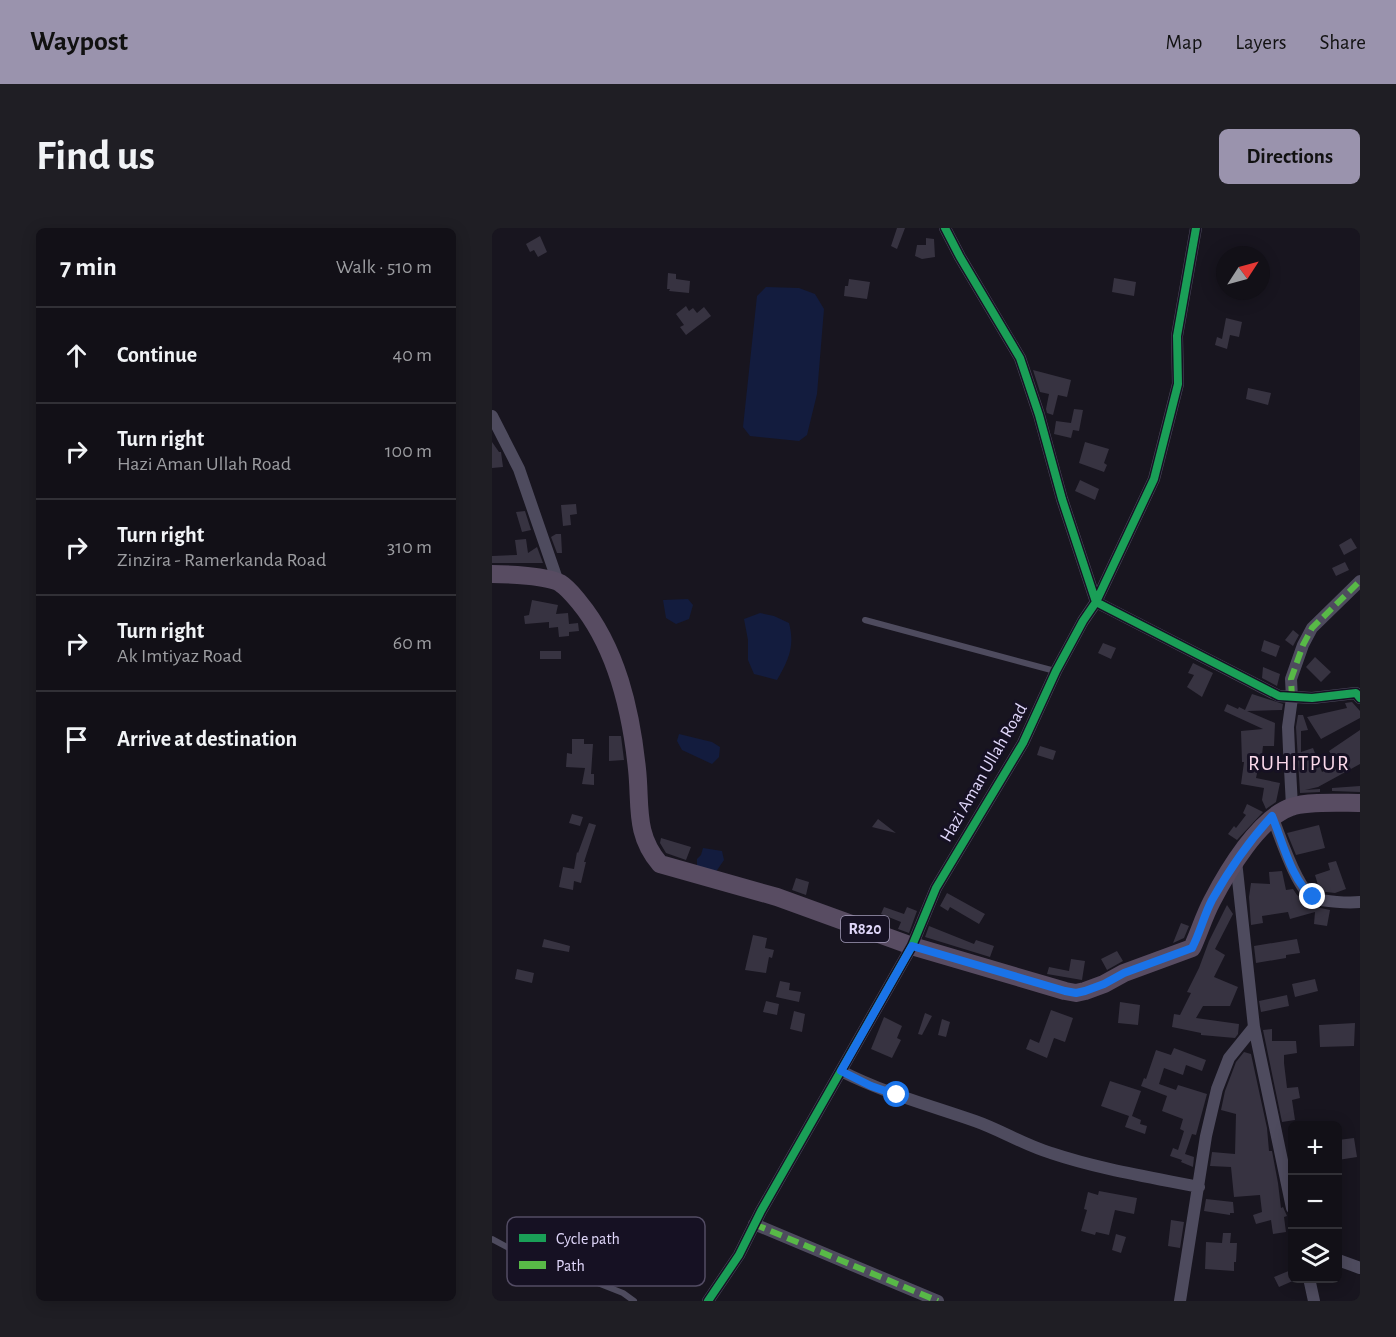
<!DOCTYPE html>
<html lang="en">
<head>
<meta charset="utf-8">
<style>
	:root { --surface:#121017; --page:#1f1e24; --text:#f1f3f6; --muted:#9c9da1; --line:#313036; --accent:#9a93ad }
	body { margin:0; font-family:"Alegreya Sans",sans-serif; background:var(--page); color:var(--text) }
	.controls { position:absolute; right:18px; bottom:18px; display:grid; overflow:hidden; border-radius:9px; box-shadow:0 3px 15px #0003 }
	.controls button { width:54px; height:54px; display:grid; place-items:center; padding:0; border:0; border-bottom:2px solid var(--line); background:var(--surface); color:var(--text); font:30px sans-serif }
	.compass { position:absolute; left:724px; top:18px; width:54px; height:54px; border-radius:50%; background:var(--surface); box-shadow:0 3px 15px #0003; rotate:54deg }
	.stop { position:absolute; width:18px; height:18px; margin:-14px; border:4px solid #1a73e8; border-radius:50%; background:#fff }
	.stop.end { background:#1a73e8; border-color:#fff; box-shadow:0 2px 6px #0008 }
	.list { margin:0; padding:0; list-style:none }
	h2 { display:flex; justify-content:space-between; align-items:center; height:78px; margin:0; padding:0 24px; font-size:26px }
	h2 small { font-size:20px; font-weight:400; color:var(--muted) }
	.list li { display:grid; grid-template-columns:39px 1fr auto; gap:18px; align-items:center; box-sizing:border-box; height:96px; padding:0 24px; border-top:2px solid var(--line) }
	.list b { display:block; font-size:22px; white-space:nowrap }
	.list p { margin:0; font-size:20px; white-space:nowrap; color:var(--muted) }
	.list em { font-size:20px; font-style:normal; color:var(--muted) }
	.icon { flex:none; width:33px; height:33px; fill:none; stroke:currentColor; stroke-width:2; stroke-linecap:round; stroke-linejoin:round }
	.map { position:relative; flex:none; width:868px; height:1073px; overflow:hidden; border-radius:9px }
	header { display:flex; align-items:center; gap:36px; box-sizing:border-box; height:84px; padding:0 30px; background:var(--accent); color:#111 }
	header strong { font-size:28px }
	nav { display:flex; gap:33px; margin-inline-start:auto; font-size:21px }
	.intro { display:flex; align-items:center; justify-content:space-between; box-sizing:border-box; height:144px; padding:0 36px }
	h1 { margin:0; font-size:42px }
	.button { padding:15px 27px; border-radius:9px; background:var(--accent); color:#111; font-size:21px; font-weight:700 }
	main { display:flex; gap:36px; padding:0 36px }
	aside { flex:1; background:var(--surface); border-radius:9px; box-shadow:0 3px 15px #0003 }
	.map>svg:first-child { display:block }
	.water { fill:#131c3e }
	.building { fill:#373341 }
	.lines { fill:none; stroke-linecap:round; stroke-linejoin:round }
	.service { stroke:#4e4b5e; stroke-width:6 }
	.minor { stroke:#4e4b5e; stroke-width:12 }
	.primary { stroke:#584c62; stroke-width:18 }
	.quiet { stroke:#58b947; stroke-width:6; stroke-dasharray:12 6; stroke-linecap:butt }
	.cycleway-casing { stroke:#161123; stroke-width:11 }
	.cycleway { stroke:#1a9f57; stroke-width:8 }
	.route { stroke:#1a73e8; stroke-width:8 }
	.labels { text-anchor:middle; dominant-baseline:central; stroke-width:6; stroke-linejoin:round; paint-order:stroke }
	.shield { fill:#161123; stroke:#a39cba; stroke-width:1.5 }
	.shield-label { font-size:16px; font-weight:bold; fill:#e0d7fa }
	.street-label { font-size:18px; fill:#e0d7fa; stroke:#161123 }
	.quarter-label { font-size:21px; letter-spacing:1.5px; fill:#fbd9ea; stroke:#161123 }
	.key { fill:#161123; stroke:#534c64; stroke-width:1.5 }
	.key-label { font-size:16px; fill:#e0d7fa }
</style>
</head>
<body>
<header>
<strong>Waypost</strong>
<nav><a>Map</a><a>Layers</a><a>Share</a></nav>
</header>
<div class="intro"><h1>Find us</h1><a class="button">Directions</a></div>
<main>
<aside>
<h2>7 min<small>Walk · 510 m</small></h2>
<ul class="list">
<li><svg class="icon" aria-label="ahead" viewBox="0 0 24 24"><path d="M12 20V5M6 11l6-6 6 6"/></svg><div><b>Continue</b></div><em>40 m</em></li>
<li><svg class="icon" aria-label="right" viewBox="0 0 24 24"><path d="M7 20v-9h11M14 6l5 5-5 5"/></svg><div><b>Turn right</b><p>Hazi Aman Ullah Road</p></div><em>100 m</em></li>
<li><svg class="icon" aria-label="right" viewBox="0 0 24 24"><path d="M7 20v-9h11M14 6l5 5-5 5"/></svg><div><b>Turn right</b><p>Zinzira - Ramerkanda Road</p></div><em>310 m</em></li>
<li><svg class="icon" aria-label="right" viewBox="0 0 24 24"><path d="M7 20v-9h11M14 6l5 5-5 5"/></svg><div><b>Turn right</b><p>Ak Imtiyaz Road</p></div><em>60 m</em></li>
<li><svg class="icon" aria-label="arrive" viewBox="0 0 24 24"><path d="M6 21V4h12l-3 4 3 4H6"/></svg><div><b>Arrive at destination</b></div></li>
</ul>
</aside>
<div class="map">
<svg width="868" height="1073" viewBox="0 0 868 1073">
	<rect width="100%" height="100%" fill="#18151f"/>
	<!-- water -->
	<path class="water" d="M274 59 307 60 323 66 332 81 325 166 315 207 307 213 258 208 251 199 265 68Z
		M196 371 201 377 197 391 184 396 174 390 171 372Z
		M268 385 282 388 297 395C303 418 297 431 285 452L262 446 256 432V412L252 391Z
		M187 506 220 514 228 519 227 529 220 536 190 522 185 513Z
		M211 620 230 623 232 632 221 648 205 638V631L209 627Z"/>
	<!-- building -->
	<path class="building" d="M405 0H413L405 21 399 18Z
		M48 8 55 24 46 29 42 22 38 24 34 16Z
		M434 10 442 11 443 29 430 31 423 28 425 17H434Z
		M176 45 184 46V51L198 53 197 65 177 63 178 61H175Z
		M622 50 644 54 642 68 620 64Z
		M357 51 378 54 375 71 352 68 353 58H356Z
		M194 78 197 83 201 80 205 85 212 79 219 88 194 107 188 99 192 97 184 86Z
		M734 90 750 94 747 109 738 107 735 121 723 117 725 109 730 111Z
		M541 142 579 152 575 169 566 167 561 187 555 185 554 181 557 166 548 164Z
		M756 160 779 165 776 177 754 171Z
		M582 181 591 182 587 203 581 202 579 210 562 206 564 193 579 195Z
		M0 214 7 224H9L11 239 0 240Z
		M593 214 617 221 612 235 615 237 612 244 587 235Z
		M588 252 607 261 603 272 583 263Z
		M84 276 85 286 78 287 79 297 71 298 69 277Z
		M33 283 39 302 30 304 24 284Z
		M64 306H69L70 325H65L59 309Z
		M859 310 865 320 852 327 847 317Z
		M34 311 36 325 45 319 51 335H0V328L25 327 23 312Z
		M853 334 857 342 844 348 840 340Z
		M40 372 66 377 64 386 76 385 77 396 86 395 87 403 77 404V408L67 409 66 399 57 400V394L33 396 32 388 37 387Z
		M801 402 807 407 801 418 793 412Z
		M772 412 788 418 784 429 769 423Z
		M611 415 624 420 619 431 606 425Z
		M48 423H69V431H48Z
		M823 429 839 444 829 454 814 439Z
		M701 435 721 445 710 469 695 459 702 447 696 445Z
		M771 439 788 446 785 458 770 450Z
		M760 466 791 476 790 482 755 483 783 495 782 518H771L769 536H767L764 550 788 555 784 574 774 581 770 572 772 560 749 556 752 534H750L749 503 771 501 732 483 735 476 746 481 747 479 753 482Z
		M860 474 868 483V490L829 511 815 489 855 480 853 475Z
		M806 487H811L816 502 809 503V524L821 520 830 544 845 536 837 523 868 502V536L826 559 813 562 828 561V564L808 565 804 499Z
		M117 508H129L132 532 117 533Z
		M80 511H92V516H101L99 546H102V557L90 556 93 540 74 539 75 525 80 526Z
		M548 518 564 523 561 532 545 527Z
		M868 558V564L840 563V560Z
		M755 576 771 584 745 612 736 606 742 598 744 600 754 587 751 585Z
		M80 586 91 589 88 598 77 595Z
		M386 591 404 605 380 599Z
		M97 595 104 597 92 634H94L89 655 82 653 81 662 67 659 71 639 82 641 85 624 86 625Z
		M827 597 833 620 804 627 795 605Z
		M169 610 199 619 194 632 174 625 168 615Z
		M844 633 854 661 843 665 826 663 822 659 826 657 823 647 838 642 836 635Z
		M790 643 794 662 801 661 805 667 819 678 838 682 835 698 822 696 823 684 798 691 796 684 770 688 771 695 759 697 757 669 759 655 778 656 777 644Z
		M304 650 317 654 314 667 300 662Z
		M455 665 493 686 487 696 458 679 456 683 448 678Z
		M735 677 741 686 723 721 733 727 722 749 746 759 738 778H711L704 790 747 796 746 806 743 810 709 807V805L680 799 682 786 688 787 699 765 695 764 707 740 717 713Z
		M392 679 412 686 415 679 425 683 417 705 406 701 409 694 389 686Z
		M689 695 697 698 692 710 681 715Z
		M437 698 482 716 484 712 502 718 498 729 433 709Z
		M261 707 275 710 273 720 282 722 280 730 277 729 274 745 253 742Z
		M52 711 78 718 77 724 50 719Z
		M805 711 808 725 794 727V730L764 735 762 718Z
		M625 723 631 733 615 742 609 731Z
		M579 731 593 733 590 752 555 746 557 739 577 743Z
		M25 741 42 745 40 755 23 751Z
		M823 751 826 763 803 769 800 756Z
		M288 753 298 755 297 762 309 764 307 774 284 769Z
		M795 767 797 778 769 784 767 773Z
		M274 773 287 776 285 787 271 784Z
		M628 774 648 777 646 797 626 795Z
		M559 782 581 790 573 814 562 810 555 830 534 821 538 811 547 815Z
		M302 783 313 786 310 804 298 801Z
		M433 785 440 788 430 807 426 806Z
		M392 789 410 798 405 810 409 812 400 830 379 821Z
		M450 791 458 794 454 809 446 807Z
		M863 795 862 818 828 819 827 797Z
		M780 801V813H804L805 825 792 827V835L795 860 806 859 808 870 800 872 803 892 790 894 771 802Z
		M682 820 714 832 710 843 694 837 691 847 672 840 667 856 684 862 686 857 715 866 704 907 700 906 693 926 702 929 701 939 689 934 690 932 678 928 681 920 686 922 692 903 688 901 691 891 670 883 675 868 649 858 652 850 654 851 664 822 679 827Z
		M752 824 759 826 775 900 777 923H780L786 955 789 980 791 979 795 988 792 989 794 1004 781 1006 779 992 764 996 761 987 770 984 768 967 742 969 739 939 718 938 720 924 743 926 744 886 729 882 733 863 744 834Z
		M618 853 649 863 640 888 649 892 648 896 655 898 653 906 633 899 637 888 609 878Z
		M862 910 865 929 846 932V912Z
		M607 963 645 970 642 986 623 982 617 1007 604 1004 603 1007 589 1003 595 982 592 981 596 964 606 967Z
		M714 971 741 974 742 985H738V987L712 983Z
		M679 992 692 994 688 1020 676 1018Z
		M731 1005H739L738 1015H745L744 1034H742V1043L713 1041 714 1014 730 1015Z
		M624 1006 634 1009 629 1025 620 1022Z
		M799 1042 801 1050 803 1052 787 1059 782 1049Z"/>
	<g class="lines">
		<!-- service -->
		<path class="service" d="M373 392 563 443
			M0 1011 17 1020 131 1065 142 1073"/>
		<!-- minor -->
		<path class="minor" d="M453 0 468 29 528 130 547 187 570 271 604 374 787 468 820 470 864 465 868 470
			M0 188 27 241 66 354
			M800 578 797 522 796 499 800 470 799 451 811 417 820 400 868 353
			M780 588C787 605 805 663 822 670 832 674 857 675 868 674
			M744 633 762 799 800 980
			M349 843C392 865 437 877 483 893 509 902 532 917 559 925 607 941 657 949 707 959
			M262 996 446 1073
			M846 1032 868 1040
			M817 1050 822 1073
			M216 1073 247 1027 269 983 420 718 444 660 531 515 564 443 591 393 604 374 662 251 686 156 685 108 704 0
			M688 1073 714 908 725 861 737 830 762 799"/>
		<!-- primary -->
		<path class="primary" d="M0 346C15 346 56 348 68 355 76 360 81 367 87 374 125 420 139 483 145 541 149 577 142 606 168 636L285 669 420 718 573 763 584 765 593 763 612 756 632 745 700 720C707 705 712 688 720 673 735 644 767 590 799 579 815 573 849 575 868 575"/>
		<!-- quiet -->
		<path class="quiet" d="M800 470 799 451 811 417 820 400 868 353
			M262 996 446 1073"/>
		<defs>
			<path id="cycleway" d="M453 0 468 29 528 130 547 187 570 271 604 374 787 468 820 470 864 465 868 470
				M216 1073 247 1027 269 983 420 718 444 660 531 515 564 443 591 393 604 374 662 251 686 156 685 108 704 0"/>
		</defs>
		<!-- cycleway casing -->
		<use href="#cycleway" class="cycleway-casing"/>
		<!-- cycleway -->
		<use href="#cycleway" class="cycleway"/>
	</g>
	<g class="lines">
		<!-- route -->
		<path class="route" d="M405 867 379 858 349 843 420 718 573 763 584 765 593 763 612 756 632 745 700 720C708 705 712 687 720 672 737 642 757 613 780 588 790 612 800 654 821 669"/>
	</g>
	<g class="labels">
		<!-- shield labels -->
		<rect class="shield" x="349" y="688" width="48" height="26" rx="4.5"/>
		<g class="shield-label">
			<text x="373" y="701">R820</text>
		</g>
		<!-- street labels -->
		<g class="street-label">
			<text transform="translate(492 545) rotate(-60)">Hazi Aman Ullah Road</text>
		</g>
		<!-- quarter labels -->
		<g class="quarter-label">
			<text x="807" y="535">RUHITPUR</text>
		</g>
	</g>
	<!-- legend -->
	<rect x="15" y="989" width="198" height="69" rx="9" class="key"/>
	<rect x="27" y="1006" width="27" height="8" fill="#1a9f57"/>
	<rect x="27" y="1033" width="27" height="8" fill="#58b947"/>
	<g class="key-label">
		<text x="64" y="1016">Cycle path</text>
		<text x="64" y="1043">Path</text>
	</g>
</svg>
<div class="controls">
<button>+</button>
<button>−</button>
<button><svg class="icon" aria-label="layers" viewBox="0 0 24 24"><path d="M12 4l9 5-9 5-9-5zM3 14l9 5 9-5"/></svg></button>
</div>
<svg class="compass" viewBox="-18 -18 36 36"><path d="M0-13l5 13h-10z" fill="#e53935"/><path d="M0 13l5-13h-10z" fill="#9c9da1"/></svg>
<div class="stop" style="left:405px;top:867px"></div>
<div class="stop end" style="left:821px;top:669px"></div>
</div>
</main>
</body>
</html>
